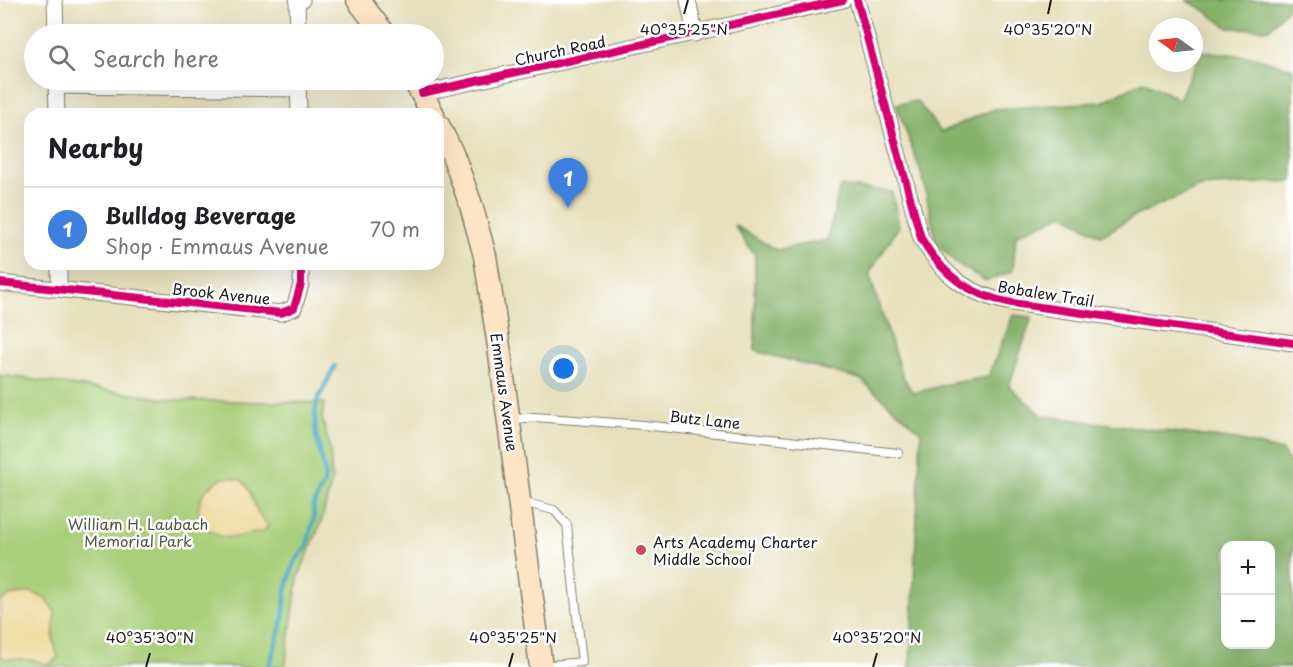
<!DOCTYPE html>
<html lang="en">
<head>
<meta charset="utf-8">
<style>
	:root { --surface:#fff; --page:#f6f6f6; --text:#202124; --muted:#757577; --line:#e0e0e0; --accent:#d1495b }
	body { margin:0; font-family:"Playpen Sans",sans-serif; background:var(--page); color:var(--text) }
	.controls { position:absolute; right:18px; bottom:18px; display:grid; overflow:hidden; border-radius:12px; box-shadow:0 6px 24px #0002 }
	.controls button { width:54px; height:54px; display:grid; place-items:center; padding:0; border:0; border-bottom:2px solid var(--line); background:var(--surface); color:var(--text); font:30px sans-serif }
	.compass { position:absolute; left:1149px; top:18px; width:54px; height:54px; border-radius:50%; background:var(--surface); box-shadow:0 6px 24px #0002; rotate:285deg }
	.you { position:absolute; left:564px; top:369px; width:21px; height:21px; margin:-15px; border:4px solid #fff; border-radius:50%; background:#1a73e8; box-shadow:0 0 0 9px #1a73e833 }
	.badge { display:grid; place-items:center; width:39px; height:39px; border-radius:50%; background:var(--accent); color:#fff; font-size:20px; font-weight:700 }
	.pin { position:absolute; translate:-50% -50px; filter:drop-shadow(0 2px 3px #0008) }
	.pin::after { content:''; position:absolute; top:32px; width:21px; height:18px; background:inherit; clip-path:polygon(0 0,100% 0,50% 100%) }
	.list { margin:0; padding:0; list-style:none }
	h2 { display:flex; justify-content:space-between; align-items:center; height:78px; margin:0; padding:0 24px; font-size:26px }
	h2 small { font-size:20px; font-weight:400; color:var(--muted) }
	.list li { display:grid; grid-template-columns:39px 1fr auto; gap:18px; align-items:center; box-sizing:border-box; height:84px; padding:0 24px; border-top:2px solid var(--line) }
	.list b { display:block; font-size:22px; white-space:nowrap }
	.list p { margin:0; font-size:20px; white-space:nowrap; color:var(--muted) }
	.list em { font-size:20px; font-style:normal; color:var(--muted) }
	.icon { flex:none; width:33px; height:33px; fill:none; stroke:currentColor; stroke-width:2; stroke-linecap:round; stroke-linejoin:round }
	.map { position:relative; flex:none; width:1293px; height:667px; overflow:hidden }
	.search { position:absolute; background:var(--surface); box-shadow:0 6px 24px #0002; left:24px; top:24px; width:420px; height:66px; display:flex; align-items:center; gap:15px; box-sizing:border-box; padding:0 21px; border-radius:33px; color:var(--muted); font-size:22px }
	.panel { position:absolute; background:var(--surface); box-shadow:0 6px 24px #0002; left:24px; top:108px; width:420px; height:162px; border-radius:18px }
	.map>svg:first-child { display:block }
	.green { fill:#a9cf7a; stroke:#62764b; stroke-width:1.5 }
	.forest { fill:#86b26a; stroke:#516743; stroke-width:1.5; fill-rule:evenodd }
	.sand { fill:#eeda9e; stroke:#857b5d; stroke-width:1.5 }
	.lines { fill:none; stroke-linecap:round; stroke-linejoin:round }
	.stream { stroke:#45a6c5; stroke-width:4.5 }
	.service-casing { stroke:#817e6c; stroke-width:10 }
	.minor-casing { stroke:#817e6c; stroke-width:17 }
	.secondary-casing { stroke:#817e6c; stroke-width:25 }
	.service { stroke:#fff; stroke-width:8 }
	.minor { stroke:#fff; stroke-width:15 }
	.secondary { stroke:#fee4c6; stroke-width:22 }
	.cycleway-casing { stroke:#fff; stroke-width:11 }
	.cycleway { stroke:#d6006c; stroke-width:8 }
	.ticks { fill:none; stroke:#1c1c1c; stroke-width:2 }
	.poi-dot { fill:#d1495b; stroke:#fff; stroke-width:2 }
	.labels { text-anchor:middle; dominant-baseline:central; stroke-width:5; stroke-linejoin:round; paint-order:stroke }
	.street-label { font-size:15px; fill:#1c1c1c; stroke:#fff }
	.park-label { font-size:15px; fill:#4d5b3d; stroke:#fff }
	.poi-label { font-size:15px; fill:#1c1c1c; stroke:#fff; text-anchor:start }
	.ticks-label { font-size:15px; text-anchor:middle; fill:#1c1c1c; stroke:#fff; stroke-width:5; stroke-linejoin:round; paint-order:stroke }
</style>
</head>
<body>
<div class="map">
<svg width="1293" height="667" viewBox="0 0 1293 667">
	<rect width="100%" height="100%" fill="#fff"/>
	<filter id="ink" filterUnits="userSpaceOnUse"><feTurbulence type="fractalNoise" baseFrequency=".0167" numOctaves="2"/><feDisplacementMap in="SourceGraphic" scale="12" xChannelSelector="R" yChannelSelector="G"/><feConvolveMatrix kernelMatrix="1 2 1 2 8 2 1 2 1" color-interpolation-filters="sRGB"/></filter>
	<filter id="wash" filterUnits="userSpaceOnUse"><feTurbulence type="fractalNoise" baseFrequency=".008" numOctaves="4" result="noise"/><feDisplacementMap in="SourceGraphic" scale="24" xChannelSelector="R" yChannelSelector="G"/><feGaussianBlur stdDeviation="1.35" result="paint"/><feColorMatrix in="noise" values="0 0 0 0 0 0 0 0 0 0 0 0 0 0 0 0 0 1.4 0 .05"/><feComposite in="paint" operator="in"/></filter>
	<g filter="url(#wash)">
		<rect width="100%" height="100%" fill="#e6e0bc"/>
		<!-- green -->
		<path class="green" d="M0 375 173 400 324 403 322 418 330 450 332 481 321 522 298 578 285 667H0Z"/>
		<!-- forest -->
		<path class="forest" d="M1186 0H1293V2L1269 29 1229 28 1199 7Z
			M1202 51 1255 57 1293 69V181L1201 187 1135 216 1101 236 1064 214 1016 235 1013 271 986 281 957 264 936 243 923 178 896 104 917 101 941 132 994 109 1102 102 1143 81 1179 99Z
			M840 186 892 192 899 226 869 274 902 375 913 393 952 383 988 377 1013 315 1032 317 1009 386 1043 416 1237 440 1282 451 1293 468V667H910L921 432 860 379 755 351V256L734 225 776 250 827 240ZM1226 546H1270V644H1226Z"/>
		<!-- sand -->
		<path class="sand" d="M222 478C254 476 247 494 259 514 262 519 266 522 268 526L263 532C250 532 239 539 226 537 202 534 189 509 207 489 211 485 217 482 222 478Z
			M31 592 46 599 55 612 53 639 58 657 49 665 32 660 7 659 0 656V602L9 596Z"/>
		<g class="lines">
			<!-- stream -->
			<path class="stream" d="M269 667 283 620 286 590 294 563 307 546 314 517 313 505 324 484 325 473 316 436 315 413 318 399 335 366"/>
		</g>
	</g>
	<g filter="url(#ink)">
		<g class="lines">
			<defs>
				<path id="service" d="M510 420 534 417 643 425 898 453
					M522 502 554 510 567 525 582 662 542 666"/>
				<path id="minor" d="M55 0 56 34
					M688 0 695 34
					M857 0 921 238C943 276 969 295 1012 303L1293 343
					M298 34 297 1 302 0
					M56 80 57 114
					M298 81 299 114
					M56 86 298 89
					M422 93 843 0
					M59 264V289
					M0 283 281 313 294 308 301 284V264"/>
				<path id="secondary" d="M358 0 384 34
					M414 80 433 114
					M438 125 453 155 471 205 485 256 499 347 541 667"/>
			</defs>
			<!-- service casing -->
			<use href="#service" class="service-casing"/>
			<!-- minor casing -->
			<use href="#minor" class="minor-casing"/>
			<!-- secondary casing -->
			<use href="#secondary" class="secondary-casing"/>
			<!-- service -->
			<use href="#service" class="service"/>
			<!-- minor -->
			<use href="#minor" class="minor"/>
			<!-- secondary -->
			<use href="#secondary" class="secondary"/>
			<defs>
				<path id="cycleway" d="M857 0 921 238C943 276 969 295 1012 303L1293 343
					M422 93 843 0
					M0 283 281 313 294 308 301 284V264"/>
			</defs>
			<!-- cycleway casing -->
			<use href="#cycleway" class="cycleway-casing"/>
			<!-- cycleway -->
			<use href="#cycleway" class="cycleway"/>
		</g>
	</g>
	<!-- ticks -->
	<path class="ticks" d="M684 14 688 0M1048 14 1051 0M146 667 150 653M509 667 513 653M873 667 877 653"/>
	<!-- markers -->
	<circle class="poi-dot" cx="641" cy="550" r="6"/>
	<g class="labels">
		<!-- street labels -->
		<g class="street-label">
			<text transform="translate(560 50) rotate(-12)">Church Road</text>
			<text transform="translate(221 293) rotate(6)">Brook Avenue</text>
			<text transform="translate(1046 293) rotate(9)">Bobalew Trail</text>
			<text transform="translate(505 392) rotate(82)">Emmaus Avenue</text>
			<text transform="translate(705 419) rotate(6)">Butz Lane</text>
		</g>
		<!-- park labels -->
		<g class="park-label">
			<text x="138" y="523">William H. Laubach<tspan x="138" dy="17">Memorial Park</tspan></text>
		</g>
		<!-- poi labels -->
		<g class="poi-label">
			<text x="653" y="541">Arts Academy Charter<tspan x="653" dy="17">Middle School</tspan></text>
		</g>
	</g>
	<g class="ticks-label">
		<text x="684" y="35">40°35'25"N</text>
		<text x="1048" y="35">40°35'20"N</text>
		<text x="150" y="643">40°35'30"N</text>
		<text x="513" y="643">40°35'25"N</text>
		<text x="877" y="643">40°35'20"N</text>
	</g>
</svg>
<div class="controls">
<button>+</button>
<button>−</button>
</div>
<svg class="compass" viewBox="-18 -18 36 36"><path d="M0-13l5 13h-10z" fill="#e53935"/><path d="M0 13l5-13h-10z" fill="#757577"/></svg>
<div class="you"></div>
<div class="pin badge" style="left:568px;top:208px;background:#3f7fe0">1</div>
<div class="search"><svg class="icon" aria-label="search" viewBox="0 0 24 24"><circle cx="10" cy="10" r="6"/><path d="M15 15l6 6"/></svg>Search here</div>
<section class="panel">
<h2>Nearby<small></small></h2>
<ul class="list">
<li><span class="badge" style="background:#3f7fe0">1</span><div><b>Bulldog Beverage</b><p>Shop · Emmaus Avenue</p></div><em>70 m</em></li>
</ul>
</section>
</div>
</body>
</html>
